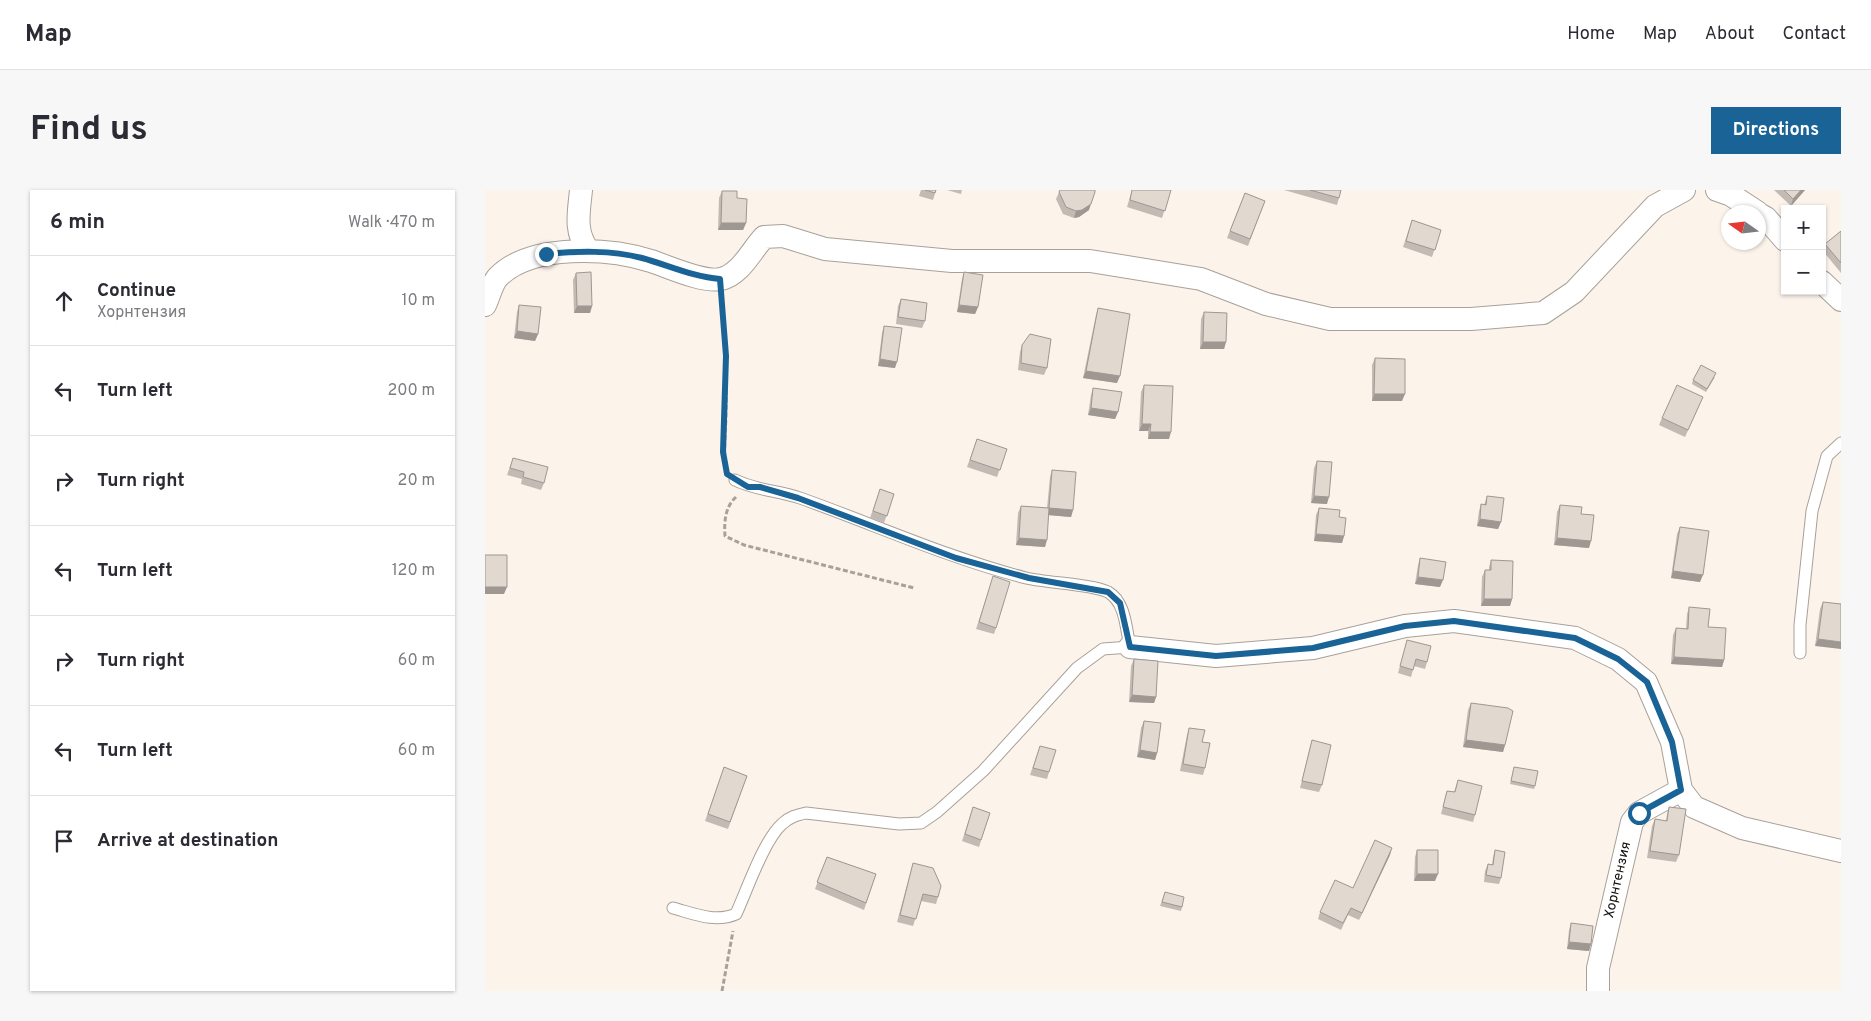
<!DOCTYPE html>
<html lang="en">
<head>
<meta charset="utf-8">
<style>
	:root { --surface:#fff; --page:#f7f7f7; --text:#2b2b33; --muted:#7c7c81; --line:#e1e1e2; --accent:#196396 }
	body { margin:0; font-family:Overpass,sans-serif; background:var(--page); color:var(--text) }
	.controls { position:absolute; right:15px; top:15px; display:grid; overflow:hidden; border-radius:0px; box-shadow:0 1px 4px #0004 }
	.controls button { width:45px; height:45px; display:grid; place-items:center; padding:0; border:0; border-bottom:1px solid var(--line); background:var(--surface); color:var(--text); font:25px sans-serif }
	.compass { position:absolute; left:1236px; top:15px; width:45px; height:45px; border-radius:50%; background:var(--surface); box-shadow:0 1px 4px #0004; rotate:284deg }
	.stop { position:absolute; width:15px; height:15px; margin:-11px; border:4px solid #196396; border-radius:50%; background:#fff }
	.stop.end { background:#196396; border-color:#fff; box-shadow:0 1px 5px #0008 }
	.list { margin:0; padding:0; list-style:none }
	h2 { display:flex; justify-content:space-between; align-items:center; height:65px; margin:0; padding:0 20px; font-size:21px }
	h2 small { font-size:16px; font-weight:400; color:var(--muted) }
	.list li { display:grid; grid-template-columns:32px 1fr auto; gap:15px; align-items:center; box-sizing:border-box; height:90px; padding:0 20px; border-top:1px solid var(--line) }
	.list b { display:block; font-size:19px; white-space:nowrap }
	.list p { margin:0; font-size:16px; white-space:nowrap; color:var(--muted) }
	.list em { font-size:16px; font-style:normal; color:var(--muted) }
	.icon { flex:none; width:28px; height:28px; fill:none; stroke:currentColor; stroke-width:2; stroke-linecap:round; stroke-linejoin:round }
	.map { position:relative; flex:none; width:1356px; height:801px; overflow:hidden; border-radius:0px }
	header { display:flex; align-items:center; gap:30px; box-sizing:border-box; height:70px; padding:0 25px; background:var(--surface); border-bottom:1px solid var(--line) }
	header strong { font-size:24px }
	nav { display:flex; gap:28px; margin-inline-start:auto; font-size:18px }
	.intro { display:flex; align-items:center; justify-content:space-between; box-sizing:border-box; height:120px; padding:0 30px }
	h1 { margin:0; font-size:35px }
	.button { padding:12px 22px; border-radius:0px; background:var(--accent); color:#fff; font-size:18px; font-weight:700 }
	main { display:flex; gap:30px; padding:0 30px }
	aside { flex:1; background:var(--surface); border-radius:0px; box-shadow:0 1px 4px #0004 }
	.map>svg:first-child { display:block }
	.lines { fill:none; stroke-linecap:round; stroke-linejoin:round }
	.lane-casing { stroke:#a9a199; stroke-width:13 }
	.street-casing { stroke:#a9a199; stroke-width:24 }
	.path { stroke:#a7a19a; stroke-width:3; stroke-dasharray:5 2.5; stroke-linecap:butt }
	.lane { stroke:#fff; stroke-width:11 }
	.street { stroke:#fff; stroke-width:22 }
	.wall { fill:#c2bab3 }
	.shaded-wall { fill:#9e9792 }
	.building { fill:#e1d8d0; stroke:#9e9792 }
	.route { stroke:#196396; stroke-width:6 }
	.labels { text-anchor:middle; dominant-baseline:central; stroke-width:5; stroke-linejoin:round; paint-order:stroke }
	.street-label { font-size:14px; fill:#14110e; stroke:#fff }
</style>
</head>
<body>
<header>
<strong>Map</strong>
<nav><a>Home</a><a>Map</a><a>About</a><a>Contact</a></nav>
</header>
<div class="intro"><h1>Find us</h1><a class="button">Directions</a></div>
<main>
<aside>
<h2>6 min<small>Walk · 470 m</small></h2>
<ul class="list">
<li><svg class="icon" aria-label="ahead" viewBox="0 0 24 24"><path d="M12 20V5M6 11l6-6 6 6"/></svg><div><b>Continue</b><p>Хорнтензия</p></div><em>10 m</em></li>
<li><svg class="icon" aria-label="left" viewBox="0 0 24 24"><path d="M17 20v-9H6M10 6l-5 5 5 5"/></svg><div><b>Turn left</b></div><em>200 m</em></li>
<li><svg class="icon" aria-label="right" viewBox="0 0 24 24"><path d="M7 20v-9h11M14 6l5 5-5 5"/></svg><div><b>Turn right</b></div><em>20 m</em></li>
<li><svg class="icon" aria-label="left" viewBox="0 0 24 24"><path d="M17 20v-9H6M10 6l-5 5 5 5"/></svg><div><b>Turn left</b></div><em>120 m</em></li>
<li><svg class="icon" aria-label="right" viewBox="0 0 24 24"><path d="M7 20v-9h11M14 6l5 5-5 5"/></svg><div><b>Turn right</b></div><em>60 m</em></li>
<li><svg class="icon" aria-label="left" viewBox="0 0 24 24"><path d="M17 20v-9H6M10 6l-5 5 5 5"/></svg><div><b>Turn left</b></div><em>60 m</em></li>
<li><svg class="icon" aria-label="arrive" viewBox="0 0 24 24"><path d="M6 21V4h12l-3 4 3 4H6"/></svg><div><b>Arrive at destination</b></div></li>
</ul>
</aside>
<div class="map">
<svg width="1356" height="801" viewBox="0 0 1356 801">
	<rect width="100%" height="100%" fill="#fcf3eb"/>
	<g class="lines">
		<defs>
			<path id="lane" d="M1315 463V435L1327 321 1342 266 1356 253
				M188 718C210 724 230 733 251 724 262 700 279 650 297 634 304 627 312 625 321 623L414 634 436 633 452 622 498 581 592 478 618 459 645 457C641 440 641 412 623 402 607 394 562 393 541 388 463 368 391 335 315 308 294 301 270 300 250 290"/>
			<path id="street" d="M96 0C94 22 89 41 103 60
				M1232 0 1246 5 1272 22
				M1274 24 1281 28 1300 50
				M1337 92 1356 110
				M0 115C4 107 7 93 13 87 47 53 124 58 166 71 184 77 219 93 236 89 256 84 266 61 279 47L298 46 340 59 467 71H605L716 89 781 114 845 129H986L1058 123 1089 102 1170 16 1199 0
				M645 457 731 466 828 458 920 436 969 431 1090 448 1133 469 1161 492 1187 552 1196 600
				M1113 801V778L1147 632 1154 623 1196 600 1209 617 1257 638 1356 661"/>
		</defs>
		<!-- lane casing -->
		<use href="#lane" class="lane-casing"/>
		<!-- street casing -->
		<use href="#street" class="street-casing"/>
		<!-- path -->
		<path class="path" d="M237 110C240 147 242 184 241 221 241 241 238 259 241 278
			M251 307C240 317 239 332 240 346L259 355 429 398
			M237 801 248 741"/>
		<!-- lane -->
		<use href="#lane" class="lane"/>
		<!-- street -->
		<use href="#street" class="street"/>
	</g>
	<!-- wall -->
	<path class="wall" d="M436 0H451L448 10 434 6Z
		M462 0H477L476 4Z
		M575 0 604 20 594 27 589 28 578 24 571 9Z
		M647 0H686L677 28 642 17Z
		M799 0H856L852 15Z
		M1289 0H1320L1306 16Z
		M237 1 252 8 261 33 258 40H233L234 8Z
		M760 3 780 11 763 56 742 48Z
		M927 30 956 40 947 67 918 57Z
		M1356 41V83L1338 61 1340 54Z
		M479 82 493 117 490 124 472 122 477 89Z
		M91 83 107 116 105 123H89L88 90Z
		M416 109 440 131 437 138 411 134 413 116Z
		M34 115 53 144 50 151 29 148 32 122Z
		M613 118 632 193 598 188 611 125Z
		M719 122 741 152 739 159H715L716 129Z
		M399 136 410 178 393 176 397 143Z
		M537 155 562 178 559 185 533 180 535 162Z
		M890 168 917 211H887V175Z
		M1230 187 1221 202 1207 194 1208 190Z
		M659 195 684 249H663V241H654L656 202Z
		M608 198 633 222 630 229 603 225 606 205Z
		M1215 214 1200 247 1174 235 1177 228Z
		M492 249 522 259 512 287 482 277Z
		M28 268 59 293 56 300 36 294 37 289 22 285Z
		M832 271 842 314 826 313 829 278Z
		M567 280 588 320 586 327 564 325 560 357 531 355 533 323 536 316 562 318 565 287Z
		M395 299 409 304 399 333 385 328Z
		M1002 306 1016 332 1013 339 992 336 994 321 996 314 999 315Z
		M1075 315 1096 324 1104 358 1069 355 1072 322Z
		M834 318 854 327 859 346 857 353 829 351 831 325Z
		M1195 337 1215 392 1186 388 1192 344Z
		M935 368 955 397 930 394 933 375Z
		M1006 370 1027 409 1025 416H996L997 387 1000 380H1004V377Z
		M506 393 511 438 509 444 491 439Z
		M1338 412 1356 414 1330 456 1335 419Z
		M1204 417 1223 437 1239 470 1237 477 1186 474 1188 445 1191 438 1201 439 1202 424Z
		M922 450 942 472 940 479 929 476 926 487 913 483Z
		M649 469 671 507 669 513 644 512 646 476Z
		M986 513 1020 555 1018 562 978 557 983 520Z
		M659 531 672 563 670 570 652 567 656 538Z
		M704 538 717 552 720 578 718 585 695 581 702 545Z
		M827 550 837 595 834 602 815 598 825 557Z
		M555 556 564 582 562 589 545 585Z
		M239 577 262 586 243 639 220 631Z
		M1029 577 1050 596 1049 599 1025 594Z
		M973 590 990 625 988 632 956 624 960 608 962 601 969 602Z
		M488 617 505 623 494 657 477 651Z
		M1184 617 1194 665 1191 672 1162 668 1167 636 1170 629 1181 631 1182 624Z
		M932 660 950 691H929L930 667Z
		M1010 660 1016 688 1014 694 999 692 1000 681 1003 674 1007 675 1008 667Z
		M905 665 874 730 863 725 856 740 833 729 835 722 868 698Z
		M342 667 391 684 379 720 330 699Z
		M428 673 453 707 451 714 436 711 428 736 412 732 426 680Z
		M680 702 697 717 696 721 675 716Z
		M1086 733 1106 754 1104 761 1082 759 1084 740Z"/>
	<!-- shaded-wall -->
	<path class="shaded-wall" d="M1316 0H1320L1306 16 1308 9Z
		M606 14 604 20 594 27 589 28 591 21Z
		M236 33H261L258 40H233Z
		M474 115 493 117 490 124 472 122Z
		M92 116H107L105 123H89Z
		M32 141 53 144 50 151 29 148Z
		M718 152H741L739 159H715Z
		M395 169 412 172 410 178 393 176Z
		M601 181 635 186 632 193 598 188Z
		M889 204H920L917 211H887Z
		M606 218 633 222 630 229 603 225Z
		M657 234H666L663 241H654Z
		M665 242H686L684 249H663Z
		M829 306 844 307 842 314 826 313Z
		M564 318 588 320 586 327 562 325Z
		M995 329 1016 332 1013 339 992 336Z
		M831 344 859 346 857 353 829 351Z
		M534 348 562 350 560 357 531 355Z
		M1072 348 1106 351 1104 358 1069 355Z
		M1188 381 1218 385 1215 392 1186 388Z
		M933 387 958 390 955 397 930 394Z
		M0 397H22L19 404H0Z
		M999 409H1027L1025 416H996Z
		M1333 449 1356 452V459L1330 456Z
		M1189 467 1239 470 1237 477 1186 474Z
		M647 505 671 507 669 513 644 512Z
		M981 550 1020 555 1018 562 978 557Z
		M655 560 672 563 670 570 652 567Z
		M907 658 905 665 874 730 877 723Z
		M932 684H953L950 691H929Z
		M1084 752 1106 754 1104 761 1082 759Z"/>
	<!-- building -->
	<path class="building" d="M440 0H451L450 3Z
		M575 0H610V2L606 14 597 20 591 21 581 17 574 2Z
		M647 0H686L680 21 645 10Z
		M825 0H856L854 8Z
		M1299 0H1316L1308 9Z
		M237 1H252V8L262 9 261 33H236Z
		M760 3 780 11 765 49 745 41Z
		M927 30 956 40 950 60 921 51Z
		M1356 41V73L1340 54Z
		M106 82 107 116H92L91 83Z
		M479 82 498 85 493 117 474 115Z
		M416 109 442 113 440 131 413 127Z
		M34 115 56 117 53 144 32 141Z
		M613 118 645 124 635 186 601 181Z
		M719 122 742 123 741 152H718Z
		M399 136 417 138 412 172 395 169Z
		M545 144 566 149 562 178 536 173 537 155Z
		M890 168 920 169V204H889Z
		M1216 175 1231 183 1222 199 1208 190Z
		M659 195 688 196 686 242H665L666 234H657Z
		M1192 195 1218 207 1203 240 1177 228Z
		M608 198 637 202 633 222 606 218Z
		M492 249 522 259 515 280 485 270Z
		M28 268 63 277 59 293 38 287 39 282 25 278Z
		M832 271 847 272 844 307 829 306Z
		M567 280 591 282 588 320 564 318Z
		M395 299 409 304 402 326 388 321Z
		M1002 306 1019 308 1016 332 995 329 996 314 1001 315Z
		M1075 315 1097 317 1096 324 1109 325 1106 351 1072 348Z
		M536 316 564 318 562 350 534 348Z
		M834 318 855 320 854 327 861 328 859 346 831 344Z
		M1195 337 1224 341 1218 385 1188 381Z
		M0 365H22V397H0Z
		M935 368 961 372 958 390 933 387Z
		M1006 370 1028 371 1027 409H999L1000 380H1006Z
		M508 386 525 392 511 438 494 432Z
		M1338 412 1356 414V452L1333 449Z
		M1204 417 1225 419 1223 437 1241 438 1239 470 1189 467 1191 438 1203 439Z
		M922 450 946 456 942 472 931 469 928 480 915 476Z
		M649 469 673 471 671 507 647 505Z
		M986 513 1023 518 1028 521 1020 555 981 550Z
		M659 531 676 533 672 563 655 560Z
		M704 538 720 540 717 552 725 553 720 578 698 574Z
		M827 550 846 555 837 595 817 591Z
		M555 556 571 560 564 582 548 578Z
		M239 577 262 586 245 632 223 624Z
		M1029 577 1053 581 1050 596 1026 591Z
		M973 590 997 596 990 625 958 617 962 601 970 602Z
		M488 617 505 623 496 650 480 644Z
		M1184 617 1201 619 1194 665 1165 661 1170 629 1182 631Z
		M890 650 907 658 877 723 866 718 858 733 835 722 850 690 868 698Z
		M932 660H953V684H932Z
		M1010 660 1020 662 1016 688 1001 685 1003 674 1008 675Z
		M342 667 391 684 381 713 332 692Z
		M428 673 448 678 456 696 453 707 438 704 431 729 415 725Z
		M680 702 699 707 697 717 677 712Z
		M1086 733 1108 736 1106 754 1084 752Z"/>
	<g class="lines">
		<!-- route -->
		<path class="route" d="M61 64C94 61 125 60 157 68 183 75 208 87 235 89L241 166 238 262 242 284 263 297H275L313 308 471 368 544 388 623 402 635 413 645 457 731 466 828 458 920 436 969 431 1090 448 1133 469 1162 492 1187 552 1196 600 1154 623"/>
	</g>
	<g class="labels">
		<!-- street labels -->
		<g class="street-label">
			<text transform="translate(1133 690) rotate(-77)">Хорнтензия</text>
		</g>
	</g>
</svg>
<div class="controls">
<button>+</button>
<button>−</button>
</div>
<svg class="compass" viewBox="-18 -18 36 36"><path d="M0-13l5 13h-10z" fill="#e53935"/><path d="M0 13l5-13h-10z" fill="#7c7c81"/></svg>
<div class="stop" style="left:1154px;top:623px"></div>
<div class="stop end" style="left:61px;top:64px"></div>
</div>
</main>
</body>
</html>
